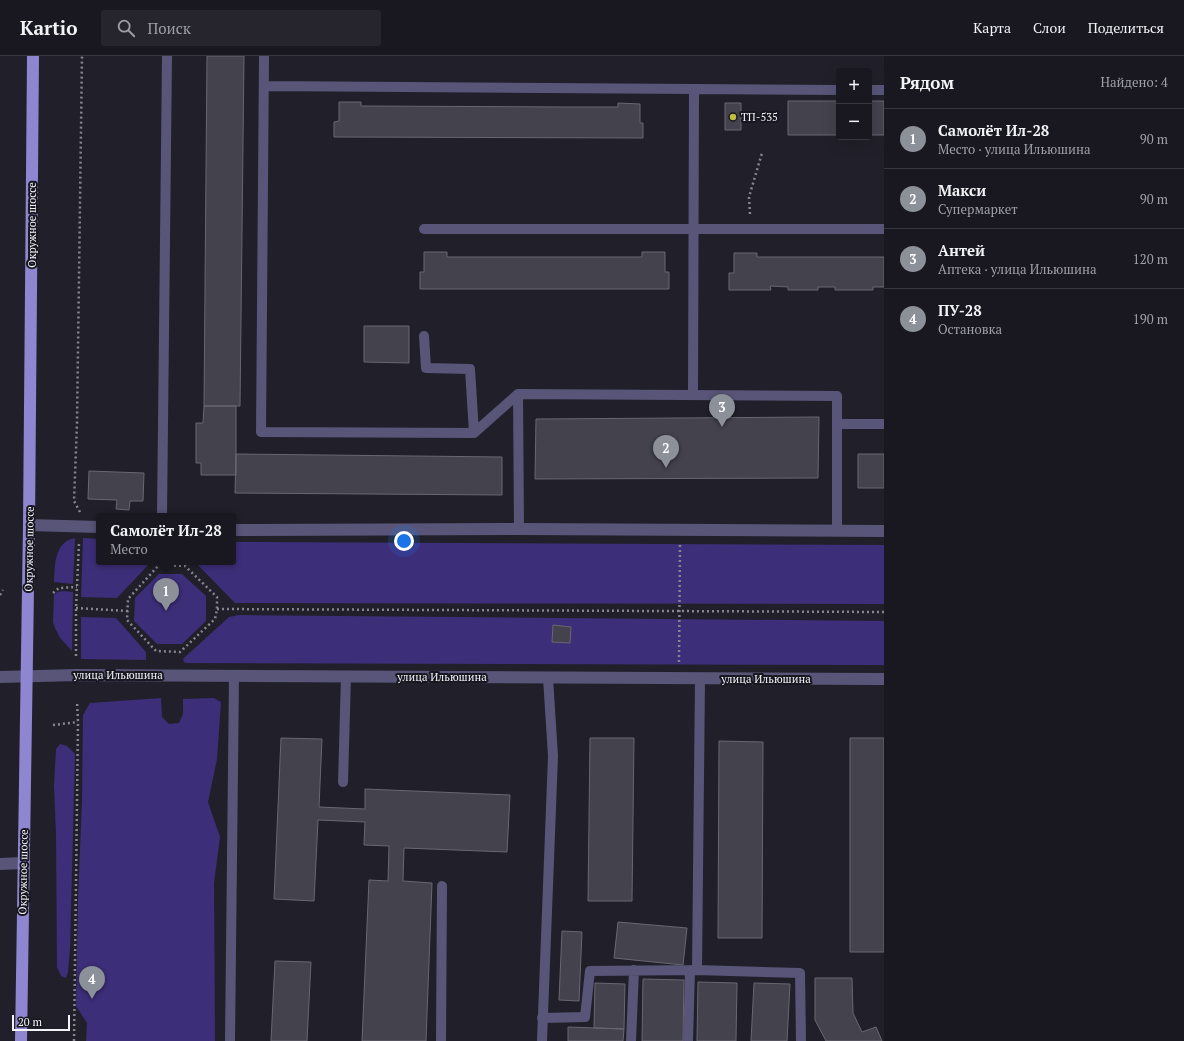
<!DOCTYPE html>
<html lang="ru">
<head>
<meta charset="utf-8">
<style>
	:root { --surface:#191820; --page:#26252d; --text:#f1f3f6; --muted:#9fa0a5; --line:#37373e; --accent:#8c9099 }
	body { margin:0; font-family:"PT Serif",serif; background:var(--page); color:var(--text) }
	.controls { position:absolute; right:12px; top:12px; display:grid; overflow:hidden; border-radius:4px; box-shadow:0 4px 16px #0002 }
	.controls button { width:36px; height:36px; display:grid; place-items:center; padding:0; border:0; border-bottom:1px solid var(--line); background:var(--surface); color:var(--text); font:20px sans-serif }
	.scale { position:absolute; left:12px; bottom:10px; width:58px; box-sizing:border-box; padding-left:4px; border:2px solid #f3f3fa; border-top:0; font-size:11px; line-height:14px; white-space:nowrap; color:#f3f3fa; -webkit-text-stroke:3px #181720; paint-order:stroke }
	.you { position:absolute; left:404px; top:485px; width:14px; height:14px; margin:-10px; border:3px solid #fff; border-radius:50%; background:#1a73e8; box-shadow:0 0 0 6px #1a73e833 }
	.badge { display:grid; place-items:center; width:26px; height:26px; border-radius:50%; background:var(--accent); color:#fff; font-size:13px; font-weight:700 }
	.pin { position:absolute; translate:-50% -33px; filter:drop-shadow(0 1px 2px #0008) }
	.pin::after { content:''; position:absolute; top:21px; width:14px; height:12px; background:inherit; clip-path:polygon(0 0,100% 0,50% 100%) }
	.popup { position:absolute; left:96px; top:457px; width:140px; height:52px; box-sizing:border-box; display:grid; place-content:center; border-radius:4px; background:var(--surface); filter:drop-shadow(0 1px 3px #0005); font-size:13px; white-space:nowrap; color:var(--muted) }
	.popup b { font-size:15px; color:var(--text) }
	.popup::after { content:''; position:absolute; left:50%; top:100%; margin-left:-8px; border:8px solid transparent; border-top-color:var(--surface) }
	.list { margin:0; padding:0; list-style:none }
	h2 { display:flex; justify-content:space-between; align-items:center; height:52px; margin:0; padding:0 16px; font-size:17px }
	h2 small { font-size:13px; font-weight:400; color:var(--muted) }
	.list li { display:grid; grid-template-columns:26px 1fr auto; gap:12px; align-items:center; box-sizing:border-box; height:60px; padding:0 16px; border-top:1px solid var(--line) }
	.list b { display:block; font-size:15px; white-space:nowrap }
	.list p { margin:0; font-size:13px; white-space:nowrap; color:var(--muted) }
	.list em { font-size:13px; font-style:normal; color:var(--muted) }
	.icon { flex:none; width:22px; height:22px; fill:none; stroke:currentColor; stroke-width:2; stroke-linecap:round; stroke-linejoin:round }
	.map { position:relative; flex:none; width:884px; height:985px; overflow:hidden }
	header { display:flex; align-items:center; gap:24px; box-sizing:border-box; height:56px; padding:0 20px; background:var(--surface); border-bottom:1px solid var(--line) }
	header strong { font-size:19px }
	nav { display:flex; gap:22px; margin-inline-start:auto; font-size:14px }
	.search { width:280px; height:36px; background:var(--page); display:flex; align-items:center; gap:10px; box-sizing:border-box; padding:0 14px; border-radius:4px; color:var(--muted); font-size:15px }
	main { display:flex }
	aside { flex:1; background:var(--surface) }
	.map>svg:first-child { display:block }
	.green { fill:#3d2e79 }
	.building { fill:#43424d; stroke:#686772 }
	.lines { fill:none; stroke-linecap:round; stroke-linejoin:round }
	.path { stroke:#87868f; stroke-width:2.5; stroke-dasharray:2 3; stroke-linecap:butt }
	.service { stroke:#585578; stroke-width:10 }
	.minor { stroke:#585578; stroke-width:12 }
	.primary { stroke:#8e86d0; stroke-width:12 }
	.poi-dot { fill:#c0be40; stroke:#181720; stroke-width:1.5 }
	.labels { text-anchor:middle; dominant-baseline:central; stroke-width:4; stroke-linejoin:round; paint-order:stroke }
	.poi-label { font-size:11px; fill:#f3f3fa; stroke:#181720; text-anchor:start }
	.street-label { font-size:11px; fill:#f3f3fa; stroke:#181720 }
</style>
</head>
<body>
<header>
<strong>Kartio</strong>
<div class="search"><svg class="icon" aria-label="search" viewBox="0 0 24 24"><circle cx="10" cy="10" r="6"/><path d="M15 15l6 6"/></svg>Поиск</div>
<nav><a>Карта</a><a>Слои</a><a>Поделиться</a></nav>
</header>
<main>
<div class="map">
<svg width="884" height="985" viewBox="0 0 884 985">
	<rect width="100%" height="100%" fill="#21202a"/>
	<!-- green -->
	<path class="green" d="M75 482 73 528 54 526C55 509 54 486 75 482Z
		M83 482 99 483V506H151L117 542 81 541Z
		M233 486 884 489V548L235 547 195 506H233Z
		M159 518H182L206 540V565L182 588H157L134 565 135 542Z
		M64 535 73 536 72 595 60 582 55 572 53 566 54 539 57 536Z
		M239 559 884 565V609L187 607 184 606 183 603 185 601 229 561Z
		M81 561 116 562 146 596V604L81 603Z
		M161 642 162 661 169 668 179 667 183 658V643L214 642 221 646 217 703 208 746 220 781 214 827 215 985H86L87 967 76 950 78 844 82 744 83 659 90 647Z
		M60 688 67 690 75 698 70 892 68 916 66 922 61 920 57 911 56 779 54 729 56 693Z"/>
	<!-- building -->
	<path class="building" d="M207 0H244L240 350H204Z
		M788 45H839V79H788Z
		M869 45H884V79H869Z
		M339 46H361V50L572 51H618V47L640 48V67H643V82L334 81V66L339 65Z
		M725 47H741V74H725Z
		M424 196H447V201H642V196H665V216H669V233H420V216H424Z
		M734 197H757V201H884V231H873V234H835V231H818V234H788V231L770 230 771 234H729V217H734Z
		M364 270H409V307L364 306Z
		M204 350H236V419H201V407H196V367H203Z
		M819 361 818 422 535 423 536 363Z
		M236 398 502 401V439L235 437Z
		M858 398H884V432H858Z
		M89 415 144 417 143 445H130L129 454 116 453 117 444 88 443Z
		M553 569 571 571 570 587 552 586Z
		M281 682 322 683 319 751 365 753V733L510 739 507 796 404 792 403 825 432 827 426 985H362L369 824 388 825 389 790 364 789 365 766 318 764 314 845 274 843Z
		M590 682H634L632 845H588Z
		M850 682H884V896H850Z
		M719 685 763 686 762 882H718Z
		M618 866 687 872 683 909 614 902Z
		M562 875 582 876 579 945 559 944Z
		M275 905 311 906 307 985H271Z
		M815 922H852L853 957 862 976 876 971 882 985H826L815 964Z
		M643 923 684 924 683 985H642Z
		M698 926 737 927 736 985H697Z
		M595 927 625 928 624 973 594 972Z
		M754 927 790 928 787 985H751Z
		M568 971 624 973 623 985H568Z"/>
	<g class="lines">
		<!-- path -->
		<path class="path" d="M750 158 749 141 762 97
			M80 456 74 445 77 367 82 0
			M159 509 185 510 217 541V553L215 563 180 596 156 595 127 564 128 543Z
			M53 537 59 532 77 531
			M0 539 3 534
			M76 552 128 555
			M217 553 884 556
			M76 600V552L79 487
			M679 606 680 489
			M53 669 78 666
			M74 985 78 666 77 645"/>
		<!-- service -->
		<path class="service" d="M264 0 261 376 474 377 518 338 837 340V475
			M264 30 694 33 693 338
			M694 33 839 34
			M869 34H884
			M424 173H884
			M424 280 426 312 470 313 474 377
			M518 338 519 473
			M837 368H884
			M162 460 167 0
			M343 726 346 620
			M697 914 700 623
			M542 962 585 961 590 915 697 914 800 917 801 985
			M230 985 234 620
			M441 985 442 830
			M542 985 553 700 548 622
			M631 985 634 914
			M688 985 690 914"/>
		<!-- minor -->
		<path class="minor" d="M29 469 99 471
			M233 474 519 473 884 475
			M0 621 77 619 884 623
			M0 808 23 807"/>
		<!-- primary -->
		<path class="primary" d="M21 985 29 469 33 0"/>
	</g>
	<!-- markers -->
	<circle class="poi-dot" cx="733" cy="61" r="4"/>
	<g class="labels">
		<!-- poi labels -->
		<g class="poi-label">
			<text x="741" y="61">ТП-535</text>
		</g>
		<!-- street labels -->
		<g class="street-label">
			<text transform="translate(32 169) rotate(-90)">Окружное шоссе</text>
			<text transform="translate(29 493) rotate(-89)">Окружное шоссе</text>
			<text x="118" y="619">улица Ильюшина</text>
			<text x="442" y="621">улица Ильюшина</text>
			<text x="766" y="623">улица Ильюшина</text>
			<text transform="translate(23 816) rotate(-89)">Окружное шоссе</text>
		</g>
	</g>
</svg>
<div class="controls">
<button>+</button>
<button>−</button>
</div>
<div class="scale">20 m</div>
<div class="you"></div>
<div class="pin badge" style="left:166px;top:555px">1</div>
<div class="popup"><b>Самолёт Ил-28</b>Место</div>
<div class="pin badge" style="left:666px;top:412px">2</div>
<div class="pin badge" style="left:722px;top:371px">3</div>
<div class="pin badge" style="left:92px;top:943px">4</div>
</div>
<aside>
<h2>Рядом<small>Найдено: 4</small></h2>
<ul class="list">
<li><span class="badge">1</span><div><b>Самолёт Ил-28</b><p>Место · улица Ильюшина</p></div><em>90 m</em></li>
<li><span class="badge">2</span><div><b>Макси</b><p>Супермаркет</p></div><em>90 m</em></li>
<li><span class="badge">3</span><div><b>Антей</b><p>Аптека · улица Ильюшина</p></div><em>120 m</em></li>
<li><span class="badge">4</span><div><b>ПУ-28</b><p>Остановка</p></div><em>190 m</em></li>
</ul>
</aside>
</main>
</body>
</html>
